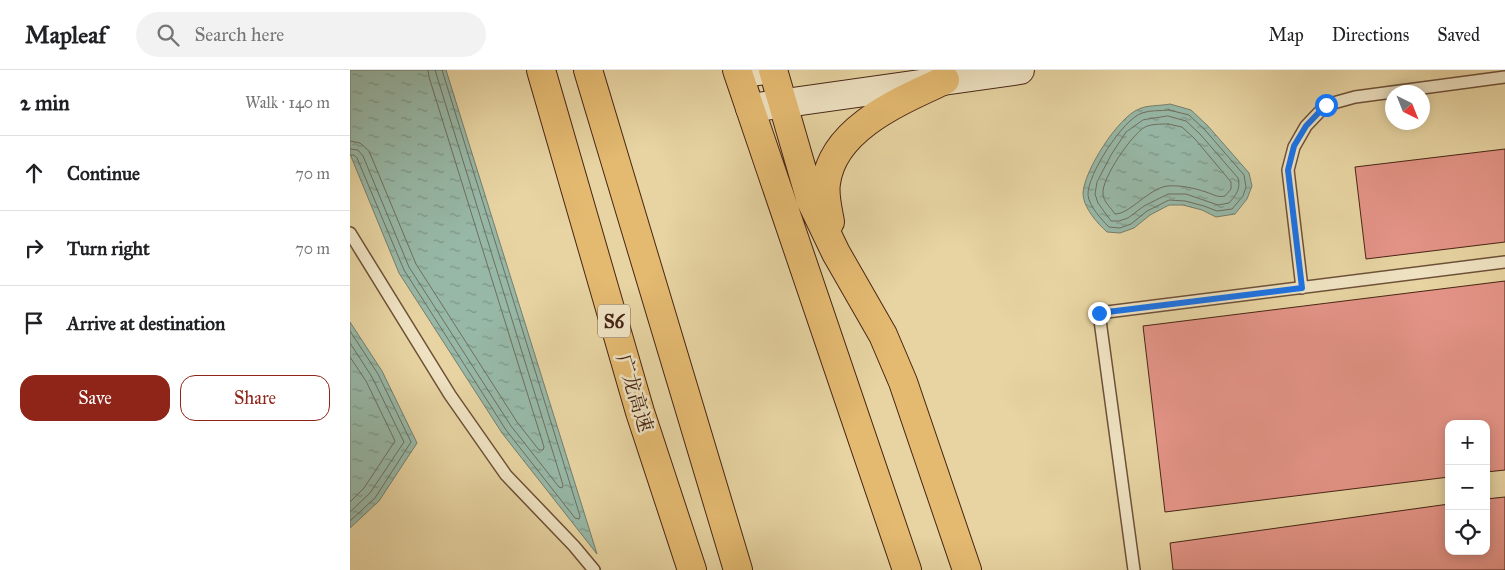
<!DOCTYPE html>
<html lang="en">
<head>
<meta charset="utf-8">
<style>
	:root { --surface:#fff; --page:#f2f2f2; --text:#202124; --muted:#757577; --line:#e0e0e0; --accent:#8f2418 }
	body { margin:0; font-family:"IM FELL Great Primer","Noto Serif SC",serif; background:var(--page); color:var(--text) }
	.controls { position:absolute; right:15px; bottom:15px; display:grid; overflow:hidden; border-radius:10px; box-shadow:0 2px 12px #0003 }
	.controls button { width:45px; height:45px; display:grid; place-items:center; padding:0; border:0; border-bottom:1px solid var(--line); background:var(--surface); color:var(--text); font:25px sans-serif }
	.compass { position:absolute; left:1035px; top:15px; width:45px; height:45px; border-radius:50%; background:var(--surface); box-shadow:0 2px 12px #0003; rotate:137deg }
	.stop { position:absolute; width:15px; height:15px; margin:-11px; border:4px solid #1a73e8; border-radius:50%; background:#fff }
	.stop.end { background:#1a73e8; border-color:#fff; box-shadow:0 1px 5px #0008 }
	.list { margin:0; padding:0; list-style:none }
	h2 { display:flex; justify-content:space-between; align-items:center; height:65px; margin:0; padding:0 20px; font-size:21px }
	h2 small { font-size:16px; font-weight:400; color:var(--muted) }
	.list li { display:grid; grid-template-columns:32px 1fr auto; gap:15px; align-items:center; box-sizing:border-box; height:75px; padding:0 20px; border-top:1px solid var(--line) }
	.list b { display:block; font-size:19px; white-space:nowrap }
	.list em { font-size:16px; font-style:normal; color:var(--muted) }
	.actions { display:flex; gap:10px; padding:15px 20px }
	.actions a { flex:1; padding:11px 0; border:1px solid var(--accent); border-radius:15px; text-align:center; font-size:18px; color:var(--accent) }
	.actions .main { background:var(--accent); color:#fff }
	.icon { flex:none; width:28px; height:28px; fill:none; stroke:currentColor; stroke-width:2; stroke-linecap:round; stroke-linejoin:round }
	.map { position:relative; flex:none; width:1155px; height:500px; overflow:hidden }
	header { display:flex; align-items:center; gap:30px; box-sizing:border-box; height:70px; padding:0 25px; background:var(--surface); border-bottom:1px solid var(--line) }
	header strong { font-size:24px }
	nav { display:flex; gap:28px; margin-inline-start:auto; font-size:18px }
	.search { width:350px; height:45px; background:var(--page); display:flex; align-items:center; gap:12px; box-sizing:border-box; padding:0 18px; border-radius:28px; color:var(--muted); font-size:19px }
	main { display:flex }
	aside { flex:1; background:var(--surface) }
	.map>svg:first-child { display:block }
	.water { fill:url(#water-ripples); stroke:#777d6d }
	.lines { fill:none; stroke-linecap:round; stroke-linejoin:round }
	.shore { stroke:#6f6e5e; stroke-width:1 }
	.building { fill:#e49487; stroke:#472515 }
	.lane-casing { stroke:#6f5138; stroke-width:14 }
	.secondary-casing { stroke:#472515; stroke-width:30 }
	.highway-casing { stroke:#472515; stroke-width:30 }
	.lane { stroke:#efe3c3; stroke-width:11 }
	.secondary { stroke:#efe3c3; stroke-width:28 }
	.highway { stroke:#e4ba71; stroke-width:28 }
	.route { stroke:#1a73e8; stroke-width:6 }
	.labels { text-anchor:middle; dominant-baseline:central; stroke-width:5; stroke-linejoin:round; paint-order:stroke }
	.shield { fill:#efe3c3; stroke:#795e49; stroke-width:1 }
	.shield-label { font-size:19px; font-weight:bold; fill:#472515 }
	.street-label { font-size:20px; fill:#472515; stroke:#efe3c3 }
</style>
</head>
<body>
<header>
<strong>Mapleaf</strong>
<div class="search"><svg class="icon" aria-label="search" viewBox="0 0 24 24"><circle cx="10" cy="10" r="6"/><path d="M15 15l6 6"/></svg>Search here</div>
<nav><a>Map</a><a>Directions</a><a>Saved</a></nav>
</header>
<main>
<aside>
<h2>2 min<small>Walk · 140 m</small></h2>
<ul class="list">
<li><svg class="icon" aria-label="ahead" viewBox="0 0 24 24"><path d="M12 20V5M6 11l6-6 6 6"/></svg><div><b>Continue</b></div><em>70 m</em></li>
<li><svg class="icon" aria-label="right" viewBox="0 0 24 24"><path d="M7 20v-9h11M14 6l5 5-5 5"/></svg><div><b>Turn right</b></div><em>70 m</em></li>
<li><svg class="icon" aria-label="arrive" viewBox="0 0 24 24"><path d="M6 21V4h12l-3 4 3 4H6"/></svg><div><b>Arrive at destination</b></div></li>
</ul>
<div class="actions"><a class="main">Save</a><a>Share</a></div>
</aside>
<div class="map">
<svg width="1155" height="500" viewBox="0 0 1155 500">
	<defs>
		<pattern id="water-ripples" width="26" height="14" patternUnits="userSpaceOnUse" patternTransform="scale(1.25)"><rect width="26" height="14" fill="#97b8a7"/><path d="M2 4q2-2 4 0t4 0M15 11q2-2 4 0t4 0" fill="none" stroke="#7d9587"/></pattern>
	</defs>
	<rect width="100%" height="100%" fill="#e7d4a2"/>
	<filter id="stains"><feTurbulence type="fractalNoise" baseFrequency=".004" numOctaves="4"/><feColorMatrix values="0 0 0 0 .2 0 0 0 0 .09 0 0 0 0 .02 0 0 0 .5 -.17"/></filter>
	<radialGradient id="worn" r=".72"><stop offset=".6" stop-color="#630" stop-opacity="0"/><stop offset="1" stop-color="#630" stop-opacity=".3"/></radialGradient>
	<!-- water -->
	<path class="water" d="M0 0H96L247 484 152 363 49 203 0 84Z
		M820 34 841 40 858 56 899 103 902 116 897 129 885 144 866 147 852 140 833 135H819L800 145 784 158 770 163 757 162C747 153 733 137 733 123 734 101 768 47 789 39 797 35 810 36 820 34Z
		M0 252 32 301 67 373 29 431 0 458Z"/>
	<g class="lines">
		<!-- shore -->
		<path class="shore" d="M819 40 839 45 855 60 894 105 896 117 893 126 882 139 867 141 854 136 835 131 819 130 797 141 781 154 770 158 759 157C751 149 739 136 738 125 737 105 773 49 792 43 800 40 811 41 819 40Z
			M818 46 836 51 850 64 888 108C891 119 886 125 879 133L868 135 836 124H818L794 136 778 148 769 151H761L748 133 745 124 747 112 761 85 776 62 793 50Z
			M818 54 832 57 845 69 881 112V119L875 126C867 128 863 124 856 122 844 118 830 115 817 116 798 119 780 144 765 144 761 138 753 131 753 124 751 109 782 64 795 57 801 54 811 54 818 54Z
			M0 71 10 73 19 81 66 194 167 352 189 380H193L194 377 79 7 78 0
			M0 79 8 80 13 86 59 197 161 356 209 417 212 418 213 415 85 0
			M0 85H4L7 88 54 200 156 360 225 448 229 449 230 446 92 0
			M0 261 28 304 61 372 25 428 0 451
			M0 273 22 307 54 372 20 423 0 442
			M0 287 16 311 45 371 14 418 0 432"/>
	</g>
	<!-- building -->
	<path class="building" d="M1155 79V172L1016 189 1005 97Z
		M1155 211V400L1136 402V354H1099V407L815 442 793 256Z
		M1155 427V500H823L820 473 1099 434V481H1136V429Z"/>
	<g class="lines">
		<defs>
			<path id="lane" d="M0 163 100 325 156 405 224 476 244 500
				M952 218 938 100 944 77 956 56 976 35 1005 27 1155 7
				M784 500 749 243 1155 192"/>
			<path id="secondary" d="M389 4 414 0
				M400 38 670 0"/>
			<path id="highway" d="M191 0 290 342 342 500
				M238 0 388 500
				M387 0 557 500
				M423 0 461 131 486 183 533 265 553 312 617 500
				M480 152C478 140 474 125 476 113 483 58 550 31 595 10"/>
		</defs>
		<!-- lane casing -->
		<use href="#lane" class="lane-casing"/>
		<!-- secondary casing -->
		<use href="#secondary" class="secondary-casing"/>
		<!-- highway casing -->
		<use href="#highway" class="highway-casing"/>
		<!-- lane -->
		<use href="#lane" class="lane"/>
		<!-- secondary -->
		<use href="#secondary" class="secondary"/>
		<!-- highway -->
		<use href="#highway" class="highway"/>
	</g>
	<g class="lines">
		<!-- route -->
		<path class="route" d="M749 243 952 218 938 100 944 76 956 56 976 35"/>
	</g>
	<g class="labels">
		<!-- shield labels -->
		<rect class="shield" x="248" y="234.5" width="32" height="33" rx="4"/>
		<g class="shield-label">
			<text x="264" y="251">S6</text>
		</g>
		<!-- street labels -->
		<g class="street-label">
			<text transform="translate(285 323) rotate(73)">广龙高速</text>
		</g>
	</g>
	<rect width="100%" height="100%" filter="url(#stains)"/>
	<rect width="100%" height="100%" fill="url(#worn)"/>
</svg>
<div class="controls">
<button>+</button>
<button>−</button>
<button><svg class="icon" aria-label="locate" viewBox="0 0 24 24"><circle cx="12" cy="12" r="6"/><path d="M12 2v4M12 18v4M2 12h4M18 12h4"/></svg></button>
</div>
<svg class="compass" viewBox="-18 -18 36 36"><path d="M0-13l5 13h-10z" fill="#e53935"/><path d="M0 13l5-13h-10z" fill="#757577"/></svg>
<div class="stop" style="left:976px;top:35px"></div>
<div class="stop end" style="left:749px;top:243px"></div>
</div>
</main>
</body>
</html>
